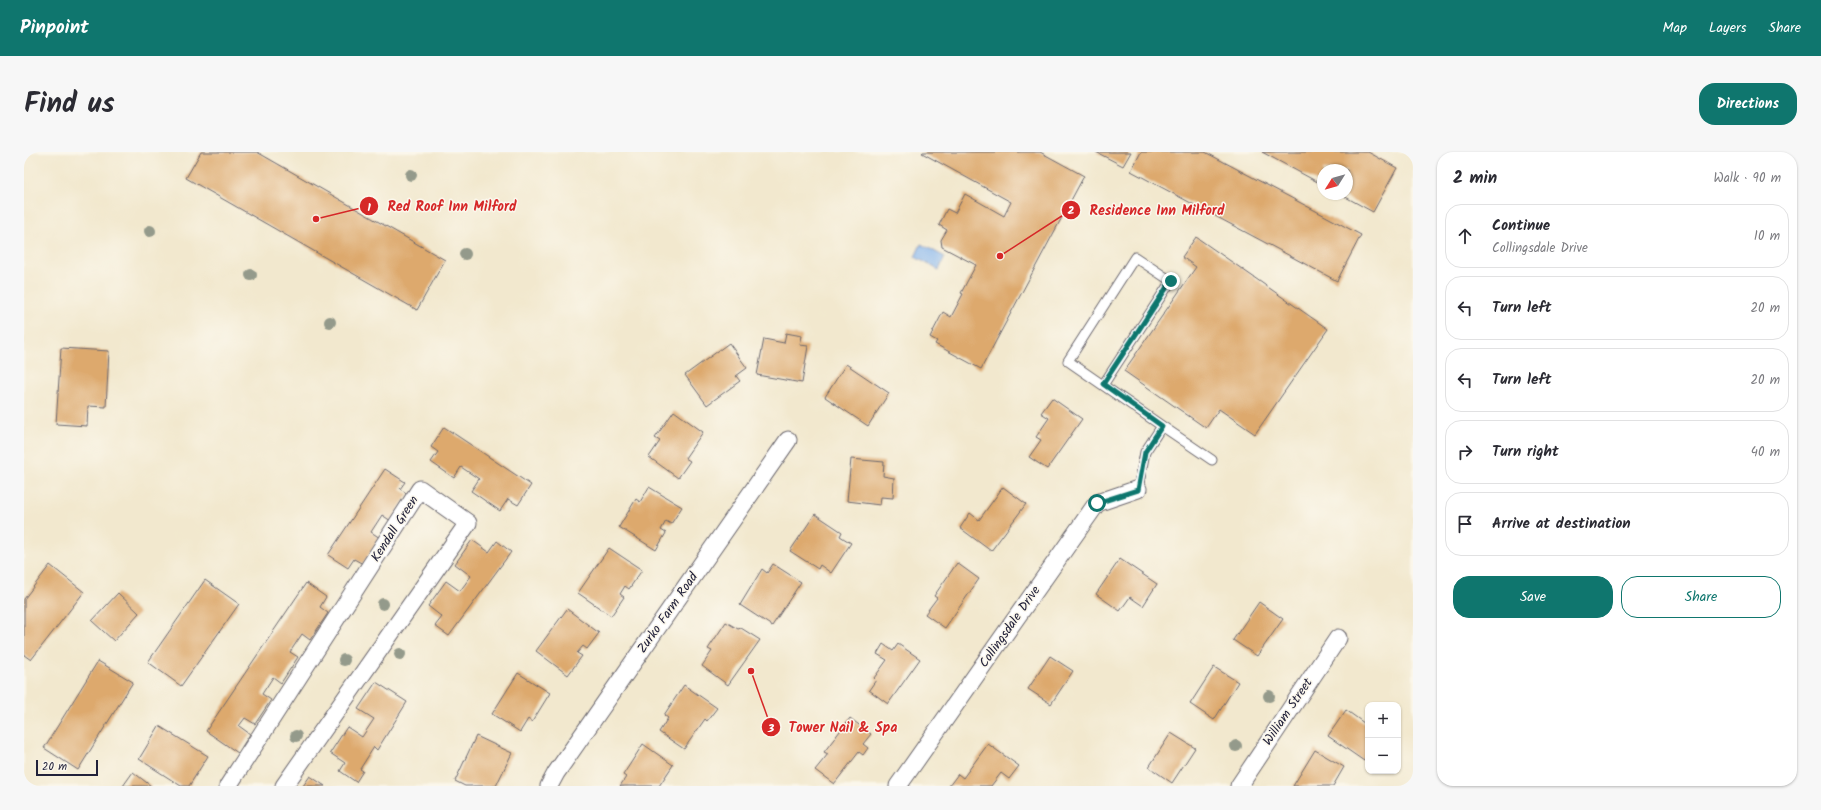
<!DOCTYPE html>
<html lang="en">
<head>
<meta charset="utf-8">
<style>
	:root { --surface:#fff; --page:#f7f7f7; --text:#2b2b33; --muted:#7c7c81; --line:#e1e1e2; --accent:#0f766e }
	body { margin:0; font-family:Kalam,sans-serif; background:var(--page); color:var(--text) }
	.controls { position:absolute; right:12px; bottom:12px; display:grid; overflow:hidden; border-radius:8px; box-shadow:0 1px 3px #0004 }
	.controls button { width:36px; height:36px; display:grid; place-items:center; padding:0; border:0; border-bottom:1px solid var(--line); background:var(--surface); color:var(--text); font:20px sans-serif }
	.compass { position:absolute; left:1293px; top:12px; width:36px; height:36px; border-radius:50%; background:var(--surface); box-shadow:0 1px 3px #0004; rotate:233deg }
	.scale { position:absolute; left:12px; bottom:10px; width:62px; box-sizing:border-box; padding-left:4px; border:2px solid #22223b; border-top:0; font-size:11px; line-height:14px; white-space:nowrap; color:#22223b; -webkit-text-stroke:3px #fbf7ec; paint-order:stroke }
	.stop { position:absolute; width:12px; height:12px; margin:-9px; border:3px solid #0f766e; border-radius:50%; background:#fff }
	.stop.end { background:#0f766e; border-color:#fff; box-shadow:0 1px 4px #0008 }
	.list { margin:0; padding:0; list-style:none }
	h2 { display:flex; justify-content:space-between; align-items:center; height:52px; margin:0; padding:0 16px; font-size:17px }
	h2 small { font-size:13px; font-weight:400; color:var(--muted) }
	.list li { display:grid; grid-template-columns:26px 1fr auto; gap:12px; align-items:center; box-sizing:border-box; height:64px; margin:0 8px 8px; padding:0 8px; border:1px solid var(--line); border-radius:16px }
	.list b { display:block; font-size:15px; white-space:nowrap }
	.list p { margin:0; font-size:13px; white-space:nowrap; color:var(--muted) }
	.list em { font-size:13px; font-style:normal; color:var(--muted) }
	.actions { display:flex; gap:8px; padding:12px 16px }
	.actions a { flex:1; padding:9px 0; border:1px solid var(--accent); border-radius:16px; text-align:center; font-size:14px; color:var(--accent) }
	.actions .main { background:var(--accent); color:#fff }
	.icon { flex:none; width:22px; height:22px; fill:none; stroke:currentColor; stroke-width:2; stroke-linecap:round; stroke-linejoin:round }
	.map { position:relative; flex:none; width:1389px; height:634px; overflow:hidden; border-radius:16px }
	header { display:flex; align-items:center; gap:24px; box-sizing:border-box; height:56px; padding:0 20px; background:var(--accent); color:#fff }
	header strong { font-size:19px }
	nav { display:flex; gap:22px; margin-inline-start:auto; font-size:14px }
	.intro { display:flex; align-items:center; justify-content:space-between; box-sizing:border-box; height:96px; padding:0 24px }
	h1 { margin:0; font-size:28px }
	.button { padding:10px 18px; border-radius:16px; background:var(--accent); color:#fff; font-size:14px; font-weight:700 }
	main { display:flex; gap:24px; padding:0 24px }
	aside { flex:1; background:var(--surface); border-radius:16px; box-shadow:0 1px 3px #0004 }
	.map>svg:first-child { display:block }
	.water { fill:#7fb1ec; stroke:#506a94 }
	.building { fill:#dda96d }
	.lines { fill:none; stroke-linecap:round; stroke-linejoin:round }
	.lane-casing { stroke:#6b676e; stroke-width:11 }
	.street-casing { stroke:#6b676e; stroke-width:19 }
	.lane { stroke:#fff; stroke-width:9 }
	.street { stroke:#fff; stroke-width:17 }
	.tree { fill:#949a8b }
	.route { stroke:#0f766e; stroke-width:5 }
	.labels { text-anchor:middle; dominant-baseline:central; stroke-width:3; stroke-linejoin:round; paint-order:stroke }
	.street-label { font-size:13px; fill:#22223b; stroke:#fbf7ec }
	.leader { fill:none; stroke:#d62828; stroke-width:1.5 }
	.callout-dot { fill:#d62828; stroke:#fbf7ec; stroke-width:1.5 }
	.mark-label { font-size:12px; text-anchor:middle; font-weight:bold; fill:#fff }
	.callout-label { font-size:14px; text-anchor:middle; font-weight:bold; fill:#d62828; stroke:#fbf7ec; stroke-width:3; stroke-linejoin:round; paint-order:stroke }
</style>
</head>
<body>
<header>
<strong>Pinpoint</strong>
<nav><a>Map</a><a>Layers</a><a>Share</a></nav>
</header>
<div class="intro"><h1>Find us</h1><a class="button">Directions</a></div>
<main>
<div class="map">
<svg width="1389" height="634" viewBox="0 0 1389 634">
	<rect width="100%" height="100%" fill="#fbf7ec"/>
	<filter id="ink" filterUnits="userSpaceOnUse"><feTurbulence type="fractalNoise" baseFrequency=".025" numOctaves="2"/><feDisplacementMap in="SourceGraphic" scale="8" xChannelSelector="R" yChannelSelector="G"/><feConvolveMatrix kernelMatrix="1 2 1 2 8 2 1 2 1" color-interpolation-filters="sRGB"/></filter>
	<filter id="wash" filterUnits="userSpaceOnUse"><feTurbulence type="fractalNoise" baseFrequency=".012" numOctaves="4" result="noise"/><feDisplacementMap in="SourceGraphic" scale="16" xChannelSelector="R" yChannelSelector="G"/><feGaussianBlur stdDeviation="0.9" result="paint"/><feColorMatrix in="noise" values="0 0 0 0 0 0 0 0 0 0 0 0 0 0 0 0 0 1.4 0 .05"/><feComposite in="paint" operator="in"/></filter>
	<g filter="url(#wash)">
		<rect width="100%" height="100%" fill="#f2e8ce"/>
		<!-- water -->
		<path class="water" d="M897 92 921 105 915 118 891 105Z"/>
		<g id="blocks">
			<!-- building -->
			<path class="building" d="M177 0H233L421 108 393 158 162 26Z
				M899 0H1016L1060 24 957 217 911 192 913 189 906 185 919 160 927 165 939 142 937 141 952 113 918 95 917 88 923 78 915 73 923 57 931 61 941 42 980 64 987 50 898 1Z
				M1072 0H1107L1099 14Z
				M1117 0H1181L1337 83 1313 129 1107 19Z
				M1238 0H1344L1373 16 1349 60 1316 42H1323V18H1299V33Z
				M1172 85 1304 177 1231 282 1195 257 1182 276 1100 219 1172 115 1158 105Z
				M762 181 778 184 776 193 784 194 778 231 733 223 740 187 760 191Z
				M705 191 723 216 712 224 716 229 683 253 661 223Z
				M37 196 85 199 82 255 64 254 63 274 32 272Z
				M822 212 865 241 844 274 801 245Z
				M1028 246 1058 267 1023 317 1005 305 1017 288 1012 285 1025 266 1017 261Z
				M650 259 679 280 661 306 666 309 654 326 625 305 636 289 631 286Z
				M420 275 507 333 494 353 484 347 476 359 447 339 455 327 437 315 430 326 407 310 414 300 407 295Z
				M827 307 860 310 859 324 870 326 869 346 857 345 856 353 823 349Z
				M361 317 381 330 376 337 384 342 367 369 358 363 347 380 356 386 339 412 330 407 324 416 304 403Z
				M625 335 658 355 647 372 642 369 637 378 642 381 632 398 595 375 612 347 616 350Z
				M979 335 1002 352 967 399 936 376 946 361 955 368Z
				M791 362 818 380 816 384 827 391 807 421 796 413 794 417 766 399Z
				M448 388 465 400 473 389 487 400 425 484 411 474 418 465 404 454 422 429 436 439 447 424 431 412Z
				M585 396 618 418 605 437 601 434 596 442 600 445 587 464 554 441Z
				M1096 407 1133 432 1119 454 1106 445 1096 459 1072 442Z
				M933 411 955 427 921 476 901 462 913 446 910 444Z
				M749 412 777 430 748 474 716 453 738 417 743 421Z
				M26 413 60 440 7 508 0 503V447Z
				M181 428 215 452 157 534 124 510Z
				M282 431 302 445 296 455 304 461 286 488 278 482 266 500 274 505 257 531 249 525 238 542 247 548 231 572 221 566 215 574 226 582 214 601 182 579Z
				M94 441 115 461 90 489 68 469Z
				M1235 450 1259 467 1233 504 1209 488Z
				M543 457 575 481 563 497 559 494 553 501 558 504 544 523 512 499Z
				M702 470 714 477 717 476 736 488 704 533 678 514 688 499 684 497Z
				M859 492 869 499 874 492 896 507 864 552 845 538 852 528 850 526 863 508 853 502Z
				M1026 504 1049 519 1027 552 1004 537Z
				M74 509 109 530 54 618 20 596Z
				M1190 515 1214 530 1190 568 1166 552Z
				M494 521 526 541 508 570 504 567 496 580 468 562Z
				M352 530 383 550 353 598 350 595 336 617 339 619 332 630 316 619 321 611 306 601 323 575 338 585 350 567 334 557Z
				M660 533 693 556 683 569 681 567 660 597 635 580 644 566 640 563Z
				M1322 558 1344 574V603L1340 609 1304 584Z
				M826 566 847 582 839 592 844 596 839 603 835 600 810 632 791 618 804 602 800 600Z
				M135 574 184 604 165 634H157L115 607Z
				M1147 581 1171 596 1148 631 1125 615Z
				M452 584 488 601 472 634H441L431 629Z
				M619 592 649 613 635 634H596L602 625 599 623Z
				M964 592 995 614 985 627 977 621 967 634H925L934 622 939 626Z
				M1291 598 1320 615 1309 634H1269Z
				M109 620 127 634H99Z
				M286 624 301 634H279Z"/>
		</g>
	</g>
	<g filter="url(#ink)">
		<use href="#blocks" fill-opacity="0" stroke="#6b676e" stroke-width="1"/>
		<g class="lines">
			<defs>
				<path id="lane" d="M1079 233 1147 129 1111 105 1044 209 1138 274 1121 300 1114 337
					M1138 274 1188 308"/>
				<path id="street" d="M204 634 396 337 444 371 260 634
					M525 634 532 621 764 288
					M874 634 1073 351 1114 337
					M1215 634 1314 486"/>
			</defs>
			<!-- lane casing -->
			<use href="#lane" class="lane-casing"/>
			<!-- street casing -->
			<use href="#street" class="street-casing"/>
			<!-- lane -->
			<use href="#lane" class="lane"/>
			<!-- street -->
			<use href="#street" class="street"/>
		</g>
		<!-- trees -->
		<g class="tree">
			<circle cx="387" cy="23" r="6"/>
			<circle cx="126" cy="79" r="6"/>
			<circle cx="441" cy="102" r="6"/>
			<circle cx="227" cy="123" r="6"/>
			<circle cx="306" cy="170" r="6"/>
			<circle cx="359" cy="452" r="6"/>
			<circle cx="376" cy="502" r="6"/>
			<circle cx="320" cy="508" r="6"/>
			<circle cx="1245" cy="544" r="6"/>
			<circle cx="272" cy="584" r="6"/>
			<circle cx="1212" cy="594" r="6"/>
		</g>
	</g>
	<g class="lines" filter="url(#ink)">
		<!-- route -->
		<path class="route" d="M1073 351 1114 338 1121 300 1138 274 1079 232 1147 129"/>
	</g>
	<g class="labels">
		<!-- street labels -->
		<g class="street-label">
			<text transform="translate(371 377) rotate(-57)">Kendall Green</text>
			<text transform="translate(644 461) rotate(-55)">Zurko Farm Road</text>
			<text transform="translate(986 475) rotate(-55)">Collingsdale Drive</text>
			<text transform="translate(1264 560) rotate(-56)">William Street</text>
		</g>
	</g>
	<!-- callouts -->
	<path class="leader" d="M292 67L345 54M976 104L1047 58M727 519L747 575"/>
	<g class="callout-dot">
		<circle cx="292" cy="67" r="4"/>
		<circle cx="976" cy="104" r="4"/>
		<circle cx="727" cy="519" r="4"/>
		<circle cx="345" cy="54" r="10"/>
		<circle cx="1047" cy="58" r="10"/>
		<circle cx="747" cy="575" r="10"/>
	</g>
	<g class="mark-label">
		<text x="345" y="59">1</text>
		<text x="1047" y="62">2</text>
		<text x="747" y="580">3</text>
	</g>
	<g class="callout-label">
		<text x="428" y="59">Red Roof Inn Milford</text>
		<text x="1133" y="63">Residence Inn Milford</text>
		<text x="819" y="580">Tower Nail &amp; Spa</text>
	</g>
</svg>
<div class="controls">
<button>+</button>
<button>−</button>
</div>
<svg class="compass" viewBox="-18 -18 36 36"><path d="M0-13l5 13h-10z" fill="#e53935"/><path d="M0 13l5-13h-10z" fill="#7c7c81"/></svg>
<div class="scale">20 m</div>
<div class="stop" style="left:1073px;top:351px"></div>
<div class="stop end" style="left:1147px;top:129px"></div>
</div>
<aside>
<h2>2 min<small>Walk · 90 m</small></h2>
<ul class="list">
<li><svg class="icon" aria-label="ahead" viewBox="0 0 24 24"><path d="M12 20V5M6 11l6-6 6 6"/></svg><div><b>Continue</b><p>Collingsdale Drive</p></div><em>10 m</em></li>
<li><svg class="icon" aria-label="left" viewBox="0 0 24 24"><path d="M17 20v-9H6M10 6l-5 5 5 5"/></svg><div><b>Turn left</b></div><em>20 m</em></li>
<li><svg class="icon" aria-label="left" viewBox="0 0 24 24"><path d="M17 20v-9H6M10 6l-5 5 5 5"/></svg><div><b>Turn left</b></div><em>20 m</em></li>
<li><svg class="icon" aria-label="right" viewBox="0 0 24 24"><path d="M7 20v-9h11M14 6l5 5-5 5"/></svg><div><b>Turn right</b></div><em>40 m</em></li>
<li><svg class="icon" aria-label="arrive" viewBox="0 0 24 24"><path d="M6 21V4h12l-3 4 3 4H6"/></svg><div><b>Arrive at destination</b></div></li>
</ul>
<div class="actions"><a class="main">Save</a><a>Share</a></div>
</aside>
</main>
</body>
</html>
